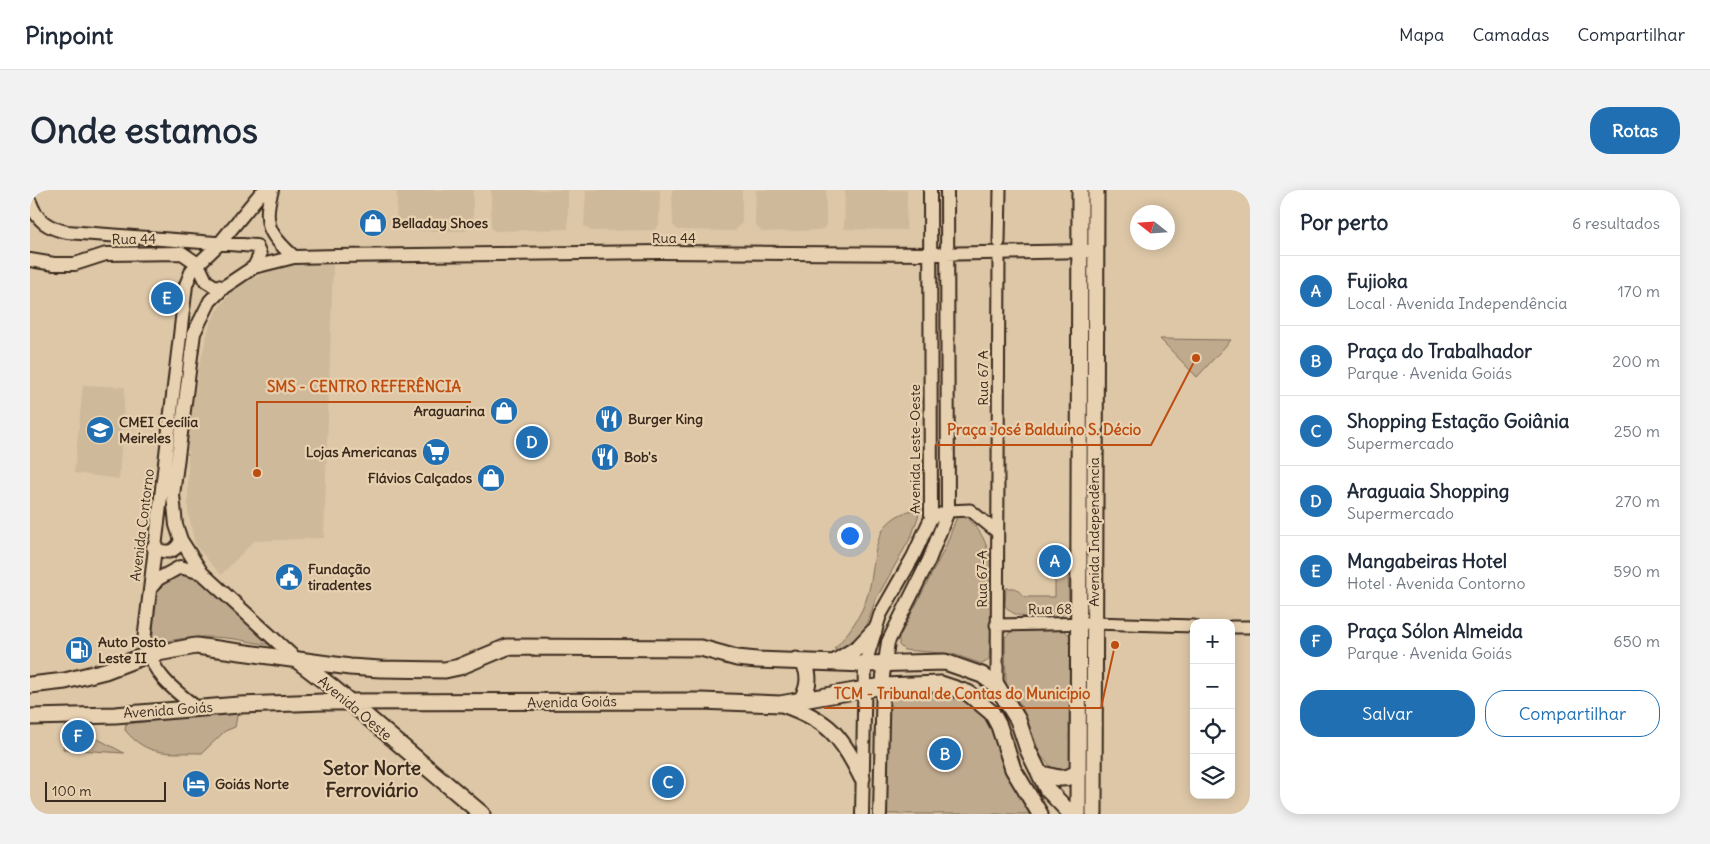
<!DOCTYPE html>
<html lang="pt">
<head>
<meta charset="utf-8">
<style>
	:root { --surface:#fff; --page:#f2f2f3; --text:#1f2937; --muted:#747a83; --line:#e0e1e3; --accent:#1f6fb2 }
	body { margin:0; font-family:Delius,sans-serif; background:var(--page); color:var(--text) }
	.controls { position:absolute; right:15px; bottom:15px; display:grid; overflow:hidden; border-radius:10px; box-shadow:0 2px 12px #0003 }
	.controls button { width:45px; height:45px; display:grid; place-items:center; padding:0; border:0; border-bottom:1px solid var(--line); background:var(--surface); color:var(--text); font:25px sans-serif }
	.compass { position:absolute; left:1100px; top:15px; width:45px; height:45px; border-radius:50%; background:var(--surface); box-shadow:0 2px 12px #0003; rotate:287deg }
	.scale { position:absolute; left:15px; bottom:12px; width:121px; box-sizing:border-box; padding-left:5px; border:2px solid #3b2a1e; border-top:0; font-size:14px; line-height:18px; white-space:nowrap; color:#3b2a1e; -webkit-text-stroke:4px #e7d1b0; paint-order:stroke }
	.you { position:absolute; left:819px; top:345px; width:18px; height:18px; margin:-12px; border:4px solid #fff; border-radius:50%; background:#1a73e8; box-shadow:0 0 0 8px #1a73e833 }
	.badge { display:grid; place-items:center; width:32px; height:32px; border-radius:50%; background:var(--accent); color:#fff; font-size:16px; font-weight:700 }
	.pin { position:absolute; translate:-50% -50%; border:2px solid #fff; box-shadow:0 1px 5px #0006 }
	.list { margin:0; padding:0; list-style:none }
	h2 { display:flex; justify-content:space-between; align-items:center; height:65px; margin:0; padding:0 20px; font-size:21px }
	h2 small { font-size:16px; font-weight:400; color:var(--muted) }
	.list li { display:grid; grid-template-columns:32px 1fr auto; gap:15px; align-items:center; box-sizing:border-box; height:70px; padding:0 20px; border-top:1px solid var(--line) }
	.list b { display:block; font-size:19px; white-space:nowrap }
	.list p { margin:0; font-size:16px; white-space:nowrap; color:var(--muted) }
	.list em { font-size:16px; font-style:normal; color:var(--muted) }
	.actions { display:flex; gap:10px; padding:15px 20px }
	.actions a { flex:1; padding:11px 0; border:1px solid var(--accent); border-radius:20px; text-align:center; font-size:18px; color:var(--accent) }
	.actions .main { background:var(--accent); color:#fff }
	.icon { flex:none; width:28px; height:28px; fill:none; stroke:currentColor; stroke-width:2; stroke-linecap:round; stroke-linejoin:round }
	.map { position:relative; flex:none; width:1220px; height:624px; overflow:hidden; border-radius:20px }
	header { display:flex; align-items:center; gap:30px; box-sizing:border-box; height:70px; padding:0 25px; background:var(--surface); border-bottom:1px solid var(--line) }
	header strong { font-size:24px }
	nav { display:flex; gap:28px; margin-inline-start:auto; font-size:18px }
	.intro { display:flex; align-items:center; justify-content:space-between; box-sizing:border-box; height:120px; padding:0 30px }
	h1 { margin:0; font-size:35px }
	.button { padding:12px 22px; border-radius:20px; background:var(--accent); color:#fff; font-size:18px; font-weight:700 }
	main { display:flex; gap:30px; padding:0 30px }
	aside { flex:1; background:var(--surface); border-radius:20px; box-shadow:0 2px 12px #0003 }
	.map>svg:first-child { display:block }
	.built { fill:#ceb99a }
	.green { fill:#bfaa8e; stroke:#7d6a56 }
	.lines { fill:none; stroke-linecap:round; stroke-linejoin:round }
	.tertiary-casing { stroke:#3b2a1e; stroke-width:15 }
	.secondary-casing { stroke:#3b2a1e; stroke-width:16 }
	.primary-casing { stroke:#3b2a1e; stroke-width:19 }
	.tertiary { stroke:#e7d1b0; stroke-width:11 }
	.secondary { stroke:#e7d1b0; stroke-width:12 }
	.primary { stroke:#e7d1b0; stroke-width:15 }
	.labels { text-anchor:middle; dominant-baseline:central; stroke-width:4.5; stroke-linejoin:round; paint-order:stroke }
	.poi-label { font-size:14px; font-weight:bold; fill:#3b2a1e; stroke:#e7d1b0; text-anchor:start }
	.street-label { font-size:14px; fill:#3b2a1e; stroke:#e7d1b0 }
	.district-label { font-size:19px; font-weight:bold; fill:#3b2a1e; stroke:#e7d1b0 }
	.leader { fill:none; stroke:#bd4d10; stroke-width:2 }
	.callout-dot { fill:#bd4d10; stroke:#e7d1b0; stroke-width:2 }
	.callout-label { font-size:15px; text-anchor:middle; font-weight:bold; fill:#bd4d10; stroke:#e7d1b0; stroke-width:4.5; stroke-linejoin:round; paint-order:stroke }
</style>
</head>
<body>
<header>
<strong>Pinpoint</strong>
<nav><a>Mapa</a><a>Camadas</a><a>Compartilhar</a></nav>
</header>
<div class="intro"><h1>Onde estamos</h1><a class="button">Rotas</a></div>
<main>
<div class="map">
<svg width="1220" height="624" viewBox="0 0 1220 624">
	<rect width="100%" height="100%" fill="#ddc7a7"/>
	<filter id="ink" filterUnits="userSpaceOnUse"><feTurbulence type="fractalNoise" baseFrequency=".02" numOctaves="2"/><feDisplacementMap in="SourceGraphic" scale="10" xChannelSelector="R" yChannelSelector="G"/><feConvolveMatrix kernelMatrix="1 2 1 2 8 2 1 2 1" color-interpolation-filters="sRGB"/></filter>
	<g filter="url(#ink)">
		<!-- built -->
		<path class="built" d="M367 0H443V32L436 41H371L366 33Z
			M461 0H538V39L464 41 461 37Z
			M556 0H630L629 35 624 40 561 41 554 36Z
			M642 0H712V33L705 41 648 40 643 35Z
			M726 0H796V35L793 39 789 40 732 42 725 34Z
			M815 0H877L876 40 814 39Z
			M303 73 294 348 224 351 191 385 165 355 158 321V246L169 177 180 134 190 116 207 97 249 76Z
			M53 195 95 197 89 289 44 283Z"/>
		<!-- green -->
		<path class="green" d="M1130 149 1201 150 1167 187Z
			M891 318 882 345 845 411 829 460 804 459C819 443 832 425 838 404 849 365 837 328 891 318Z
			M928 324C977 345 961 426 959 470L952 474 923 464 874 460 869 455V448L915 358Z
			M159 380 248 455C233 455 219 451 205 449 176 445 149 447 122 455L126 399 129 392Z
			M1025 384H1038L1039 416 1031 427C1011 427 988 432 975 416L976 398H985L995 407H1025Z
			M1034 440 1040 446 1044 572 1041 581 1028 584 1011 566 992 517 976 494 975 447 982 441Z
			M902 501C923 503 946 513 959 530L1004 624H857L858 502Z
			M208 521 205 537 195 541 172 563C139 562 118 568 95 540L96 534Z
			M36 532 94 563 33 559Z"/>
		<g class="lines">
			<defs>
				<path id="tertiary" d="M969 52 970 0
					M901 328 918 321 940 320 967 342
					M966 435 1063 433 1164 436
					M1201 437H1220
					M967 496 969 63"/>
				<path id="secondary" d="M242 0C232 33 239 45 264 67
					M0 12C7 31 18 38 37 42L226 56 230 65 224 77
					M0 70 24 74H45L76 64 152 63 168 74 176 91 184 96 194 97
					M123 357C136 364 145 364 151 350
					M120 399 128 389 150 377 172 383
					M267 470 172 383 151 350 146 335 143 305 164 143 180 111 194 97 224 77 264 67 308 66 630 62 900 64 1059 61
					M167 518C141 498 123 484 114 451L156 95 162 80 189 54 230 4 236 0
					M832 624 835 474 850 425 883 367 901 328 900 0
					M850 624 853 486 858 452 899 370 918 321 917 0"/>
				<path id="primary" d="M766 470 774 474C781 486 778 501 770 511
					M268 471 302 497 452 624
					M805 472 829 457 844 441
					M0 495 35 491 75 481 117 465 166 456 320 477 350 479 415 480 429 477 477 457 671 458 707 468 727 470 835 474 915 472 952 485 967 496 988 530 998 560 1017 599 1041 624
					M752 514C798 530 811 545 832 588
					M0 527 85 525 209 515 293 512 670 511 750 514 853 496 911 494 938 503 962 523 969 536 983 579 1010 624
					M1009 583C1024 587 1036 593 1048 581
					M1048 624 1050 0
					M1064 624 1066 0"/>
			</defs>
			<!-- tertiary casing -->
			<use href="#tertiary" class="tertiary-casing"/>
			<!-- secondary casing -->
			<use href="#secondary" class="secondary-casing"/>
			<!-- primary casing -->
			<use href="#primary" class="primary-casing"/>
			<!-- tertiary -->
			<use href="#tertiary" class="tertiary"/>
			<!-- secondary -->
			<use href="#secondary" class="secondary"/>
			<!-- primary -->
			<use href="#primary" class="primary"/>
		</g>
	</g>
	<!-- icons -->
	<defs>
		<symbol id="shop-disc" viewBox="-11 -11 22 22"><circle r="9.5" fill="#1f6fb2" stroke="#e7d1b0"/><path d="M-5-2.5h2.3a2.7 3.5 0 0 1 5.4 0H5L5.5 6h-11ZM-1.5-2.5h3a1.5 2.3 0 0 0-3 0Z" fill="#fff"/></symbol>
		<symbol id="restaurant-disc" viewBox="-11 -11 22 22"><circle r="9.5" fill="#1f6fb2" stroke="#e7d1b0"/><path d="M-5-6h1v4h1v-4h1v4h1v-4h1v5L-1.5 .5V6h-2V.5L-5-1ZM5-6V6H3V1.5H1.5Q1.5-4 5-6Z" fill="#fff"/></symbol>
		<symbol id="school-disc" viewBox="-11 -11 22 22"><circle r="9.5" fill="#1f6fb2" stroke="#e7d1b0"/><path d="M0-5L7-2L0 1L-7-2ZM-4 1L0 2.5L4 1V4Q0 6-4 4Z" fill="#fff"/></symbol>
		<symbol id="supermarket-disc" viewBox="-11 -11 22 22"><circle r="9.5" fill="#1f6fb2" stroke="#e7d1b0"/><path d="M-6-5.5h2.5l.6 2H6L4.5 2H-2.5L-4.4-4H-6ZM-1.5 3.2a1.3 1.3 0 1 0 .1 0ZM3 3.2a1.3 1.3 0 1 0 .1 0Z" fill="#fff"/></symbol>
		<symbol id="civic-disc" viewBox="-11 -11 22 22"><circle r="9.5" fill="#1f6fb2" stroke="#e7d1b0"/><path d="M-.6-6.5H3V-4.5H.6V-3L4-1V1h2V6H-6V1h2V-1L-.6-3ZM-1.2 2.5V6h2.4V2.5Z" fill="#fff"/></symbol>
		<symbol id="fuel-disc" viewBox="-11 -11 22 22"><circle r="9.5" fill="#1f6fb2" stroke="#e7d1b0"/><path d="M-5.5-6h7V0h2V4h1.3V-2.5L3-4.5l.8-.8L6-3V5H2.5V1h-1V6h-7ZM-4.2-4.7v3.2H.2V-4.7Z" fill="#fff"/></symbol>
		<symbol id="hotel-disc" viewBox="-11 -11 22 22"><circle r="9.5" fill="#1f6fb2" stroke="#e7d1b0"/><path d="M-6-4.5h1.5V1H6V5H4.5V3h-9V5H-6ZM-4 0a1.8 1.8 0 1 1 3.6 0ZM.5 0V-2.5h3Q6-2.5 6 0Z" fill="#fff"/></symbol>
	</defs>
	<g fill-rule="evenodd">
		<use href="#shop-disc" x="327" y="17" width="32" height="32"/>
		<use href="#shop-disc" x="458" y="205" width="32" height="32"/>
		<use href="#restaurant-disc" x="563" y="213" width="32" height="32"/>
		<use href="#school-disc" x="54" y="224" width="32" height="32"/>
		<use href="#supermarket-disc" x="390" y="246" width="32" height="32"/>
		<use href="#restaurant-disc" x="559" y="251" width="32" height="32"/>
		<use href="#shop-disc" x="445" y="272" width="32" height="32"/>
		<use href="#civic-disc" x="243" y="371" width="32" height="32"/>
		<use href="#fuel-disc" x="33" y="444" width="32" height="32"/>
		<use href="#hotel-disc" x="150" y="578" width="32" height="32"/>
	</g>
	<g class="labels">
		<!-- poi labels -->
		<g class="poi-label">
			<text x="362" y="33">Belladay Shoes</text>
			<text x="455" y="221" text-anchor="end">Araguarina</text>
			<text x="598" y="229">Burger King</text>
			<text x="89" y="232">CMEI Cecília<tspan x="89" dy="16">Meireles</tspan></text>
			<text x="387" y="262" text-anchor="end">Lojas Americanas</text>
			<text x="594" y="267">Bob's</text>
			<text x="442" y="288" text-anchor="end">Flávios Calçados</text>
			<text x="278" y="379">Fundação<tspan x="278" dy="16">tiradentes</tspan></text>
			<text x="68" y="452">Auto Posto<tspan x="68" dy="16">Leste II</tspan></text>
			<text x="185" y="594">Goiás Norte</text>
		</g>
		<!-- street labels -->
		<g class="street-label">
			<text x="644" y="48">Rua 44</text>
			<text transform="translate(104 49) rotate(-1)">Rua 44</text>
			<text transform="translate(953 188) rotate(-90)">Rua 67 A</text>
			<text transform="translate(885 259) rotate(-90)">Avenida Leste-Oeste</text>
			<text transform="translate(112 335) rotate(-83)">Avenida Contorno</text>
			<text transform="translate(1064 342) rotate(-90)">Avenida Independência</text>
			<text transform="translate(952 389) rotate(-90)">Rua 67-A</text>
			<text transform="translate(1020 419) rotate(-1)">Rua 68</text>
			<text transform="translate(542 512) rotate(-1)">Avenida Goiás</text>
			<text transform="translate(325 518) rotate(40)">Avenida Oeste</text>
			<text transform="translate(138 520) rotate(-4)">Avenida Goiás</text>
		</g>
		<!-- district labels -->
		<g class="district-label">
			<text x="342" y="578">Setor Norte<tspan x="342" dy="22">Ferroviário</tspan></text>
		</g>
	</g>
	<!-- callouts -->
	<path class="leader" d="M227 283L227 212H441M1166 168L1121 255H906M1085 455L1071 518H794"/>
	<g class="callout-dot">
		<circle cx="227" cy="283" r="5"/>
		<circle cx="1166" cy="168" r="5"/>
		<circle cx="1085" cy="455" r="5"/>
	</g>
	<g class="callout-label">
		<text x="334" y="202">SMS - CENTRO REFERÊNCIA</text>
		<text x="1014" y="245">Praça José Balduíno S. Décio</text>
		<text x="932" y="509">TCM - Tribunal de Contas do Município</text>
	</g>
</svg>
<div class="controls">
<button>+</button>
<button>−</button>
<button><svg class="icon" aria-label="locate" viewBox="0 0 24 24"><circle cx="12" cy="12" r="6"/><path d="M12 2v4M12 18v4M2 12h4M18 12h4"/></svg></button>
<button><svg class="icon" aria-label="layers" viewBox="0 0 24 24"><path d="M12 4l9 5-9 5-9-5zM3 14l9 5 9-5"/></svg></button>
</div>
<svg class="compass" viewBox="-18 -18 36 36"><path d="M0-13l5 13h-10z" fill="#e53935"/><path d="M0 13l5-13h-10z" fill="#747a83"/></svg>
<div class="scale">100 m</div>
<div class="you"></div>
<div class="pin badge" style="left:1025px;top:371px">A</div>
<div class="pin badge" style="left:915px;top:564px">B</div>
<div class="pin badge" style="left:638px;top:592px">C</div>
<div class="pin badge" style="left:502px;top:252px">D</div>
<div class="pin badge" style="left:137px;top:108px">E</div>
<div class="pin badge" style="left:48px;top:546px">F</div>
</div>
<aside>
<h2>Por perto<small>6 resultados</small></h2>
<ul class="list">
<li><span class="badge">A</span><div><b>Fujioka</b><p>Local · Avenida Independência</p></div><em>170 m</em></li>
<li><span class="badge">B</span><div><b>Praça do Trabalhador</b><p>Parque · Avenida Goiás</p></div><em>200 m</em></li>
<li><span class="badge">C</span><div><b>Shopping Estação Goiânia</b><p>Supermercado</p></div><em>250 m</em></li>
<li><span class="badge">D</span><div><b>Araguaia Shopping</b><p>Supermercado</p></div><em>270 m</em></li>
<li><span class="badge">E</span><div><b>Mangabeiras Hotel</b><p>Hotel · Avenida Contorno</p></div><em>590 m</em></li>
<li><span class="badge">F</span><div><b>Praça Sólon Almeida</b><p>Parque · Avenida Goiás</p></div><em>650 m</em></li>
</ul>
<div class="actions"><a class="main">Salvar</a><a>Compartilhar</a></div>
</aside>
</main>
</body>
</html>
